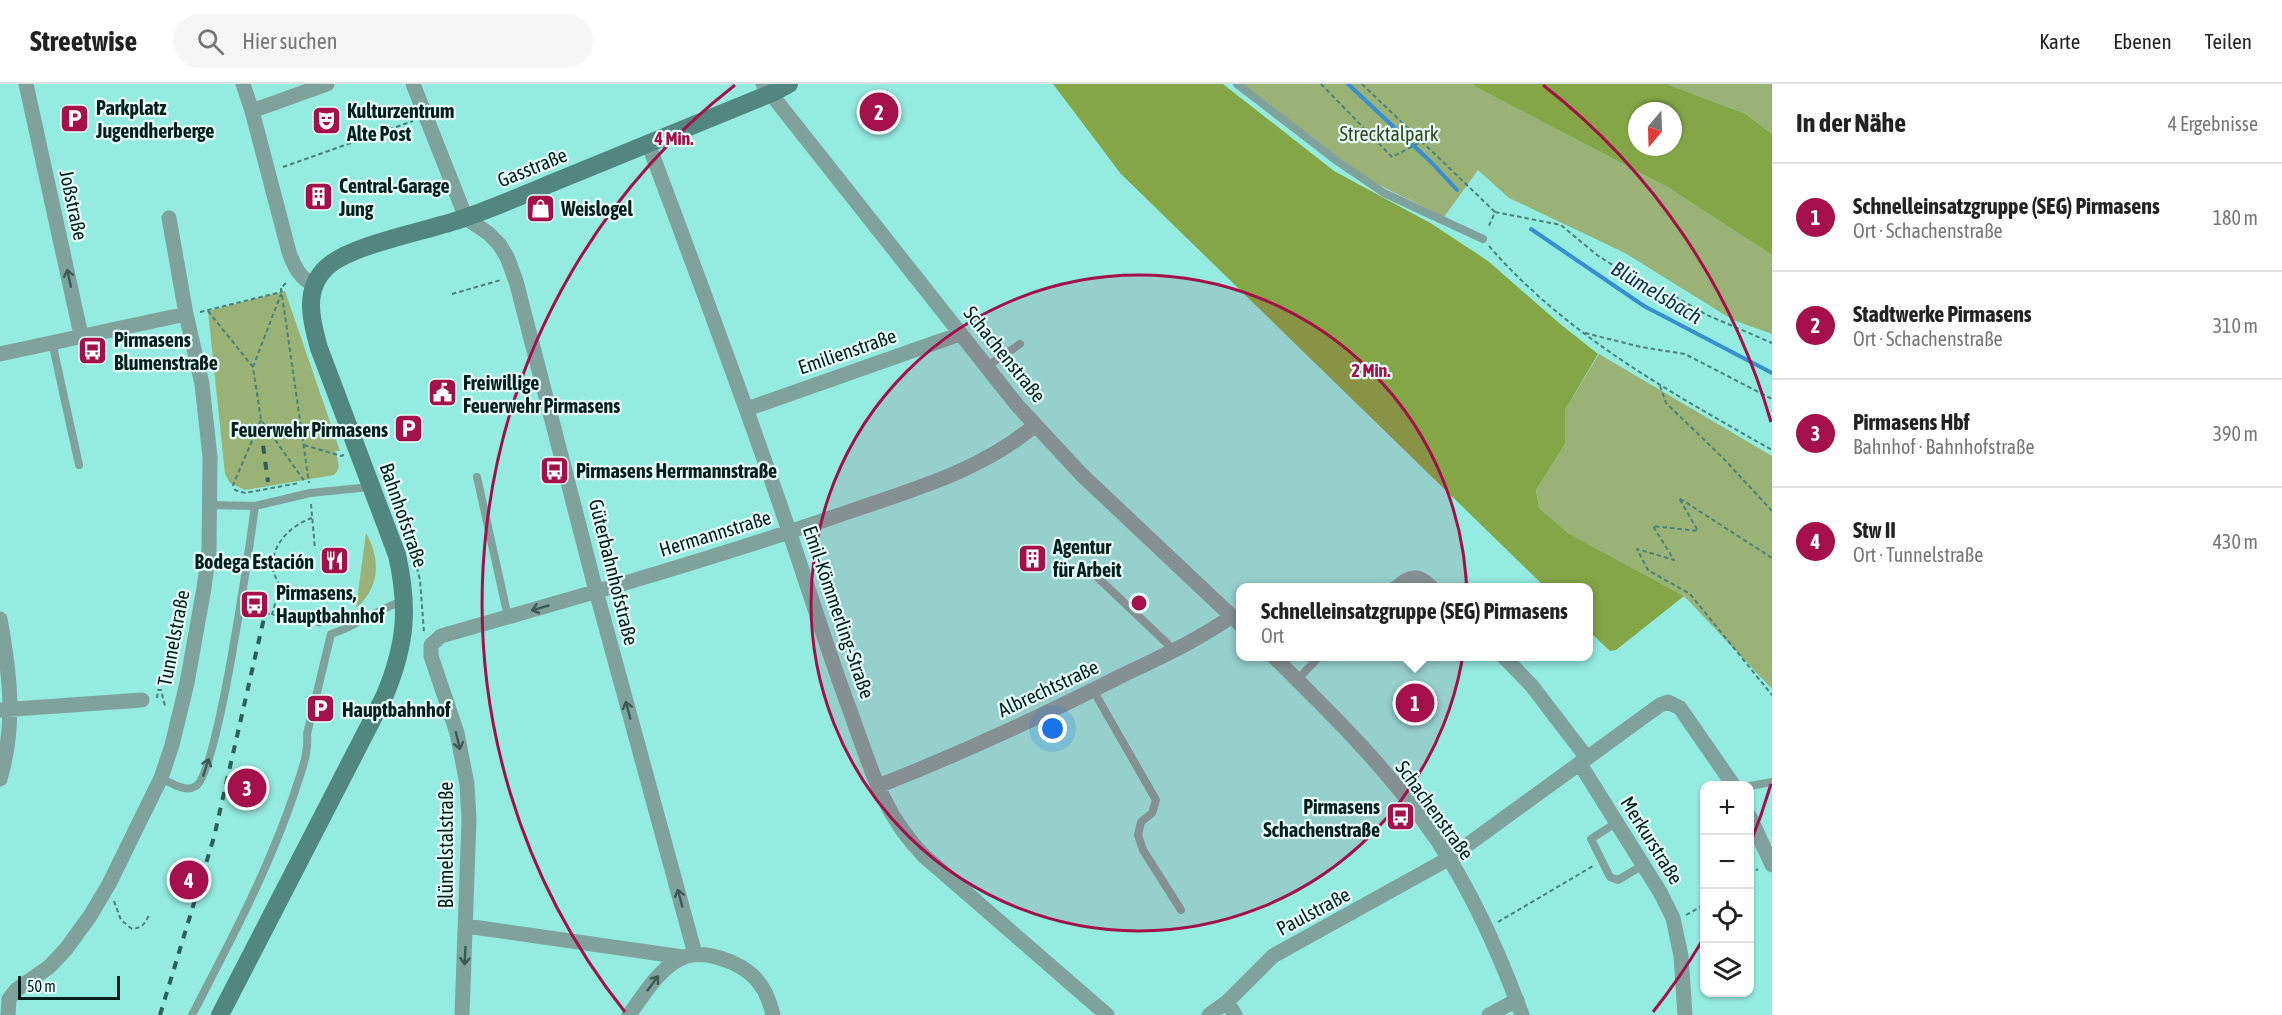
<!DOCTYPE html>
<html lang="de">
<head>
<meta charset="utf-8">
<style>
	:root { --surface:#fff; --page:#f6f6f6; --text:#222; --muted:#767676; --line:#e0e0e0; --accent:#a5104b }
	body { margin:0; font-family:"Asap Condensed",sans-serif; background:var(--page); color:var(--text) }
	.controls { position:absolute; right:18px; bottom:18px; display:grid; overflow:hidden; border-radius:12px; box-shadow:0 2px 4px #0004 }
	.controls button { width:54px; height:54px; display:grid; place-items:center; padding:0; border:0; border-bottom:2px solid var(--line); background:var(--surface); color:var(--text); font:30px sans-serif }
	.compass { position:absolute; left:1628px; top:18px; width:54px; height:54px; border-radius:50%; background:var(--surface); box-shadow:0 2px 4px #0004; rotate:199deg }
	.scale { position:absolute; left:18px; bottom:15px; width:102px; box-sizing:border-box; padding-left:6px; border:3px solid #031f1c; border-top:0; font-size:16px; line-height:21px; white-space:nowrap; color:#031f1c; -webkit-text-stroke:4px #e7fffb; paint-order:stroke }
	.you { position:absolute; left:1053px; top:645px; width:21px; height:21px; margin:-15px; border:4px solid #fff; border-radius:50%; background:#1a73e8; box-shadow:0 0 0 9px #1a73e833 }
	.badge { display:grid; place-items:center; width:39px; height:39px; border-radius:50%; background:var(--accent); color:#fff; font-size:20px; font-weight:700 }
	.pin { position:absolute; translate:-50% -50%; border:3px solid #fff; box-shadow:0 2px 6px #0006 }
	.popup { position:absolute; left:1236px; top:499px; width:357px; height:78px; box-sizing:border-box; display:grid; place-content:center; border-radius:12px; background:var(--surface); filter:drop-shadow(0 2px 4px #0005); font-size:20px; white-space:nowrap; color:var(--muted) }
	.popup b { font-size:22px; color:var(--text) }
	.popup::after { content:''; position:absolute; left:50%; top:100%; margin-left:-12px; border:12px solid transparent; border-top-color:var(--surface) }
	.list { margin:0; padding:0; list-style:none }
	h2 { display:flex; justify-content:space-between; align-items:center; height:78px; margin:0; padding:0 24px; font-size:26px }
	h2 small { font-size:20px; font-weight:400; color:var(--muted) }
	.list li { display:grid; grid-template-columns:39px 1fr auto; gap:18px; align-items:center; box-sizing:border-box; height:108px; padding:0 24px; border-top:2px solid var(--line) }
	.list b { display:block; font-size:22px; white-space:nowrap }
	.list p { margin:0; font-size:20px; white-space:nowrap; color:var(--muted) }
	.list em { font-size:20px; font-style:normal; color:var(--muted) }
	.icon { flex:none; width:33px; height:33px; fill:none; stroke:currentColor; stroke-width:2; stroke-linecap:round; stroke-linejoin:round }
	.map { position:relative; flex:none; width:1772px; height:931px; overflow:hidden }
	header { display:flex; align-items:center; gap:36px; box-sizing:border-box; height:84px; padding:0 30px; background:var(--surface); border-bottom:2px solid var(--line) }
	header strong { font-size:28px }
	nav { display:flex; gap:33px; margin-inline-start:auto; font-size:21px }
	.search { width:420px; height:54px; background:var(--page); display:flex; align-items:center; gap:15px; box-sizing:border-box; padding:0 21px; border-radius:33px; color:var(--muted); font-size:22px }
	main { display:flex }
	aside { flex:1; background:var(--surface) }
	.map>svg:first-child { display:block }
	.green { fill:#9ab276 }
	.forest { fill:#84a646; fill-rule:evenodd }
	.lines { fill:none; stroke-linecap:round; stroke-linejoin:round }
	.stream { stroke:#388ed1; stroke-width:4 }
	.path { stroke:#49827b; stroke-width:2; stroke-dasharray:4.5 3; stroke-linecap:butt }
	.lane { stroke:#80a29d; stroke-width:8 }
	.street { stroke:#80a29d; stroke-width:15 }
	.secondary { stroke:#528781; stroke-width:18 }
	.rail { stroke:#2f5d57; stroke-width:4; stroke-dasharray:8 8; stroke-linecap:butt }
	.oneway { stroke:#3b5a56 }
	.ring { fill:none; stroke:#a5104b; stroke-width:3 }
	.labels { text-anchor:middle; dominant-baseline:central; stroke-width:4.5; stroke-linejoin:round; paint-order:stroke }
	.poi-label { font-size:20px; font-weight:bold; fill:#031f1c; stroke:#e7fffb; text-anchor:start }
	.park-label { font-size:20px; fill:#36441c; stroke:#e7fffb }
	.street-label { font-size:20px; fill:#031f1c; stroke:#e7fffb }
	.water-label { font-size:21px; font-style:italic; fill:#0c304b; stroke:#e7fffb }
	.centre { fill:#a5104b; stroke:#e7fffb; stroke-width:3 }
	.ring-label { font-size:18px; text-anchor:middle; font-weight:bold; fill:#a5104b; stroke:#e7fffb; stroke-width:4.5; stroke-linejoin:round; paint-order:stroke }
</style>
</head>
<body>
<header>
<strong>Streetwise</strong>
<div class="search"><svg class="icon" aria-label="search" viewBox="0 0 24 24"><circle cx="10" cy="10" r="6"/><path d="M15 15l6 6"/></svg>Hier suchen</div>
<nav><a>Karte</a><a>Ebenen</a><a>Teilen</a></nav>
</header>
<main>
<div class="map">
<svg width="1772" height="931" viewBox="0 0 1772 931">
	<rect width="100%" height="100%" fill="#94ebe0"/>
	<!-- green -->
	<path class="green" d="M1243 0H1473L1476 3 1669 104 1772 171V250L1733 236 1625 169 1509 114 1478 86 1444 133 1367 95Z
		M1667 0H1772V50L1746 30Z
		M285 207 340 367H335C338 377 342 383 334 391L245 406 230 399 225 390 208 227Z
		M1599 270 1772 372V605L1684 512 1568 449 1539 424 1536 406 1565 360V326Z
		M366 449C381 476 380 503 356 524Z"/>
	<!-- forest -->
	<path class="forest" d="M1053 0H1223L1334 87 1432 140 1488 177 1559 239 1598 270 1565 326V360L1536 406 1539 424 1568 449 1684 512 1616 566 1610 567 1589 547V504L1545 503 1121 90Z
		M1473 0H1667L1746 30 1772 50V171L1669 104 1476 3ZM1637 27H1673V63H1637Z"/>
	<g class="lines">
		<!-- stream -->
		<path class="stream" d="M1348 0 1431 78 1457 106
			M1531 145 1644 222 1772 289"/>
		<!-- path -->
		<path class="path" d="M1321 0 1392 73 1423 57
			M1362 0 1495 128 1488 144
			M283 83 413 37
			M1495 128 1561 141 1597 171 1639 198 1676 213 1707 231 1772 259
			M1489 162C1567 252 1670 308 1772 366
			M281 204 309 399
			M452 210 501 196
			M208 227 253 283 261 336 305 398
			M200 228 281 208V204L287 198
			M1585 249 1641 263 1685 270 1772 315
			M253 283 281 210
			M1660 302 1666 319 1724 375 1772 427
			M261 336 233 401 235 406 245 409 299 399
			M304 361 341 372 344 371
			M311 420 315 465
			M397 422 408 450
			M1772 474 1679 414 1698 447 1653 442 1674 476 1637 465 1648 486 1690 510 1772 611
			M415 476 420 496 424 548
			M260 531 261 528 323 542
			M272 531C274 522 278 512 279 503 279 497 274 492 273 486 270 461 291 441 312 434
			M157 614 158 606H161L165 622H167
			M1750 791 1758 785
			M114 817 121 836 132 845C142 844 145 840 149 831
			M1686 831 1704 821
			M1498 838 1593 782"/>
		<!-- lane -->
		<path class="lane" d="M1237 0 1337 77 1384 109 1483 155
			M52 258 79 381
			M986 283 1020 260
			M477 393 508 533
			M210 421 255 422 310 409 370 403
			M1094 490 1174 566
			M1405 572 1414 582
			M1297 596 1320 572
			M1093 606 1156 716 1152 729 1141 738 1138 751 1143 766 1181 826
			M161 694C171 699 185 709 196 702 218 689 250 459 255 422
			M1750 702 1772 698
			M1617 738 1591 755 1610 793 1618 796 1643 781
			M192 931C230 858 269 785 295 707 301 688 309 670 307 650L331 550C357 542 377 525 403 517"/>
		<!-- street -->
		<path class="street" d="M26 0 81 251
			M243 0 252 27 289 168C294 183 300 194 314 201
			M413 0 466 134 488 149 499 160 507 173 516 197 596 507 695 870
			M763 0 1017 321 1082 391 1241 541
			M252 27 327 0
			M648 59C696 188 745 317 789 447 810 509 829 571 852 632 871 685 883 730 924 772L1107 931
			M0 270 186 230
			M747 325 960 250
			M1396 504C1410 491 1419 490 1432 504
			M0 535C10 589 16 641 0 695
			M1273 572C1331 629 1391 688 1437 756 1473 809 1500 871 1522 931
			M1503 572 1532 602 1587 674
			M0 626 142 616
			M1580 680 1660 808 1673 834 1681 872 1685 931
			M878 702C960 670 1040 633 1119 593 1158 574 1197 557 1232 532
			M1750 733 1772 781
			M466 842 683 873
			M1227 918 1235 931
			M8 931 9 915 16 906 49 883 66 865 90 832 109 800 161 694 172 661 187 599 204 504 209 466 210 373 202 300 186 230 169 134
			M462 931 469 736 467 700 457 649 431 572V561L441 552C578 513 716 474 851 427 914 405 983 386 1035 341
			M629 931C644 911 658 885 682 874 703 864 740 878 755 894 765 904 770 918 773 931
			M1209 931 1227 918 1273 872 1448 775 1660 621 1668 618 1680 624 1734 702
			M1489 931 1517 916"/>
		<!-- secondary -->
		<path class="secondary" d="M220 931 385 611C406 560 409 524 397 471L319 264C311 236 303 205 327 183 352 160 429 147 464 134 494 124 523 111 552 99 626 69 699 39 772 9L789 0"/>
		<!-- rail -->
		<path class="rail" d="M261 346 268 398
			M160 931 214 753 264 534"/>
	</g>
	<!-- one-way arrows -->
	<defs><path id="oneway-shaft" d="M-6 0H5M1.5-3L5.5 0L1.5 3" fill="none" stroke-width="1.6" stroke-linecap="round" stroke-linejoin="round" transform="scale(1.5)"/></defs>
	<g class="oneway">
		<use href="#oneway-shaft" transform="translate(69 194) rotate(-102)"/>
		<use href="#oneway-shaft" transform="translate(540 524) rotate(164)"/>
		<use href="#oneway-shaft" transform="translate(628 626) rotate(-105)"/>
		<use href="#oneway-shaft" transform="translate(458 657) rotate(76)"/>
		<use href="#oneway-shaft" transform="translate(206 683) rotate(-72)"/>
		<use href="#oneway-shaft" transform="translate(680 814) rotate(-105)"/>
		<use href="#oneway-shaft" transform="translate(465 872) rotate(93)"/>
		<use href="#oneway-shaft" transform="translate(653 899) rotate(-53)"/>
	</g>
	<!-- distance rings -->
	<circle cx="1139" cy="519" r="328" fill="#a5104b" fill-opacity=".12"/>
	<g class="ring">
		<circle cx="1139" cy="519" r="328"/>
		<path d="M1771 700A657 657 0 0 1 1750 760M1702 857A657 657 0 0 1 1653 928M625 928A657 657 0 0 1 735 1M1543 1A657 657 0 0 1 1771 338"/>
	</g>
	<!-- icons -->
	<defs>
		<symbol id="parking-square" viewBox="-11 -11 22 22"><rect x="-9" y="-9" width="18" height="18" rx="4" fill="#a5104b" stroke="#e7fffb"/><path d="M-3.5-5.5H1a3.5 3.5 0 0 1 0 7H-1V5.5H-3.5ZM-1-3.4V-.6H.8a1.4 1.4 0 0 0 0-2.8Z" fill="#fff"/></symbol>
		<symbol id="theatre-square" viewBox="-11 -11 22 22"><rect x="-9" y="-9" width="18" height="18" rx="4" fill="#a5104b" stroke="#e7fffb"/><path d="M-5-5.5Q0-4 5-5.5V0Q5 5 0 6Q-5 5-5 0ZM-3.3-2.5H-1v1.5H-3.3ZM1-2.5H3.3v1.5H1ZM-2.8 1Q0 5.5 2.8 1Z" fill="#fff"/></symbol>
		<symbol id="building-square" viewBox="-11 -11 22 22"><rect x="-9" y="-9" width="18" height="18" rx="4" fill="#a5104b" stroke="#e7fffb"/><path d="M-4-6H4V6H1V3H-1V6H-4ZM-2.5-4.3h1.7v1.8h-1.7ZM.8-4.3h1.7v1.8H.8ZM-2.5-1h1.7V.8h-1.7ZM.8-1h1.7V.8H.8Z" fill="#fff"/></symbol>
		<symbol id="shop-square" viewBox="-11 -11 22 22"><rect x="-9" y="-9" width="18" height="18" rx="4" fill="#a5104b" stroke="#e7fffb"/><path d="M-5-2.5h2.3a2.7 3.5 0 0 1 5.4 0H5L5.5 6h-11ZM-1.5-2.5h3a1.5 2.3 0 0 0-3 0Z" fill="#fff"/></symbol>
		<symbol id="bus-square" viewBox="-11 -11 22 22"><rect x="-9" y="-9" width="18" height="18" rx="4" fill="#a5104b" stroke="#e7fffb"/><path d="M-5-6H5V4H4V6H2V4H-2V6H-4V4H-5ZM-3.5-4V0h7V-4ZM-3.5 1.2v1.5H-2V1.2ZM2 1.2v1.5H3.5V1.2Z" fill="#fff"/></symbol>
		<symbol id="civic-square" viewBox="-11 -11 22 22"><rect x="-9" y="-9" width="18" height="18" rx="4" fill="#a5104b" stroke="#e7fffb"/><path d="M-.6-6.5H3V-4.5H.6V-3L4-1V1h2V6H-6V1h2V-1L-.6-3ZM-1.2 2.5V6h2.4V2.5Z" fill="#fff"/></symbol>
		<symbol id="restaurant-square" viewBox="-11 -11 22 22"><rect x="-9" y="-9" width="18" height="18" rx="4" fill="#a5104b" stroke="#e7fffb"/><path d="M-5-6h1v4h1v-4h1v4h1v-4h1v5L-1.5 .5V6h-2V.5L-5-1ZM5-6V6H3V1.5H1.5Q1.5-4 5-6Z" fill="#fff"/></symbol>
	</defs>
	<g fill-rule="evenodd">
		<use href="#parking-square" x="58" y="18" width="33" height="33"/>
		<use href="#theatre-square" x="310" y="20" width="33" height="33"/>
		<use href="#building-square" x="302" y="96" width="33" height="33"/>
		<use href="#shop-square" x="524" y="108" width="33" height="33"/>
		<use href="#bus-square" x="76" y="250" width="33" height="33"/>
		<use href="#civic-square" x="426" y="292" width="33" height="33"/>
		<use href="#parking-square" x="392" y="328" width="33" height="33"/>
		<use href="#bus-square" x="538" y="370" width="33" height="33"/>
		<use href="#building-square" x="1016" y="458" width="33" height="33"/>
		<use href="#restaurant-square" x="318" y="460" width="33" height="33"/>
		<use href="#bus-square" x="238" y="504" width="33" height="33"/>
		<use href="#parking-square" x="304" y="608" width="33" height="33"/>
		<use href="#bus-square" x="1384" y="716" width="33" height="33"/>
	</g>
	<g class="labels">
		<!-- poi labels -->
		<g class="poi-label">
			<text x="96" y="23">Parkplatz<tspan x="96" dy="23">Jugendherberge</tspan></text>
			<text x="347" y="26">Kulturzentrum<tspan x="347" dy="23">Alte Post</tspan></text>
			<text x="339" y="101">Central-Garage<tspan x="339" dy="23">Jung</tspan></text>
			<text x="561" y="124">Weislogel</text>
			<text x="114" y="255">Pirmasens<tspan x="114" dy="23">Blumenstraße</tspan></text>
			<text x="463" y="298">Freiwillige<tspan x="463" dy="23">Feuerwehr Pirmasens</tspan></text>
			<text x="388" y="345" text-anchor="end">Feuerwehr Pirmasens</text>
			<text x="576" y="386">Pirmasens Herrmannstraße</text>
			<text x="1053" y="462">Agentur<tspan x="1053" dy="23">für Arbeit</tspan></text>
			<text x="314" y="477" text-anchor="end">Bodega Estación</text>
			<text x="276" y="508">Pirmasens,<tspan x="276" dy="23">Hauptbahnhof</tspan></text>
			<text x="342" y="625">Hauptbahnhof</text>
			<text x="1380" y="722" text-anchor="end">Pirmasens<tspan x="1380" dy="23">Schachenstraße</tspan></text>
		</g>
		<!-- park labels -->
		<g class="park-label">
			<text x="1389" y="49">Strecktalpark</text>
		</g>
		<!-- street labels -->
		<g class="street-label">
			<text transform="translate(532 83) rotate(-22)">Gasstraße</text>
			<text transform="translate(74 121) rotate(78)">Joßstraße</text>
			<text transform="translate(847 267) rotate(-19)">Emilienstraße</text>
			<text transform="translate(1005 270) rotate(51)">Schachenstraße</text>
			<text transform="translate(404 431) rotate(71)">Bahnhofstraße</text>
			<text transform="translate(715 449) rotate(-17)">Hermannstraße</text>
			<text transform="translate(614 488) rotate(76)">Güterbahnhofstraße</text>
			<text transform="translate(839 528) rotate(71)">Emil-Kömmerling-Straße</text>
			<text transform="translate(173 554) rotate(-79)">Tunnelstraße</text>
			<text transform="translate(1048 604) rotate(-25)">Albrechtstraße</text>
			<text transform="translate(1435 726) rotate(54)">Schachenstraße</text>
			<text transform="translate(1652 756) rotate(58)">Merkurstraße</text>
			<text transform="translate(445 761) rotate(-90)">Blümelstalstraße</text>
			<text transform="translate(1313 827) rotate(-28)">Paulstraße</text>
		</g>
		<!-- water labels -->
		<g class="water-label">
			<text transform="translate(1657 208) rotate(31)">Blümelsbach</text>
		</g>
	</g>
	<circle cx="1139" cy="519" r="9" class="centre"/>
	<g class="ring-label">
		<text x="674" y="61">4 Min.</text>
		<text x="1371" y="293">2 Min.</text>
	</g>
</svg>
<div class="controls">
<button>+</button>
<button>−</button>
<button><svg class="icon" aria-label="locate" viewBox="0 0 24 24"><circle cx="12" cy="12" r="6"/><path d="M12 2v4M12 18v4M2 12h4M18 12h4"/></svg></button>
<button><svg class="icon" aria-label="layers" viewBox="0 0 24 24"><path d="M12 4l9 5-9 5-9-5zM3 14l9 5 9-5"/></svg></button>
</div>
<svg class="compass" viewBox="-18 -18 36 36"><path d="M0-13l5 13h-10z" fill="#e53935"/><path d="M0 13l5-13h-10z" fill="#767676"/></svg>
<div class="scale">50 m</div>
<div class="you"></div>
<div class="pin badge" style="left:1415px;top:619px">1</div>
<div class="popup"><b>Schnelleinsatzgruppe (SEG) Pirmasens</b>Ort</div>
<div class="pin badge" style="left:879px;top:28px">2</div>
<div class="pin badge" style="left:247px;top:704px">3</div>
<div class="pin badge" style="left:189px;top:796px">4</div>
</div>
<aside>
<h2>In der Nähe<small>4 Ergebnisse</small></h2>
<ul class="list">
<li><span class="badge">1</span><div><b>Schnelleinsatzgruppe (SEG) Pirmasens</b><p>Ort · Schachenstraße</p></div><em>180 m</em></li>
<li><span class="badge">2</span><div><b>Stadtwerke Pirmasens</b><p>Ort · Schachenstraße</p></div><em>310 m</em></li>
<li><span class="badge">3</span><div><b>Pirmasens Hbf</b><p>Bahnhof · Bahnhofstraße</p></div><em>390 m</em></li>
<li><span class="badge">4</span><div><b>Stw II</b><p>Ort · Tunnelstraße</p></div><em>430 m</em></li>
</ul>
</aside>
</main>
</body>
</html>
